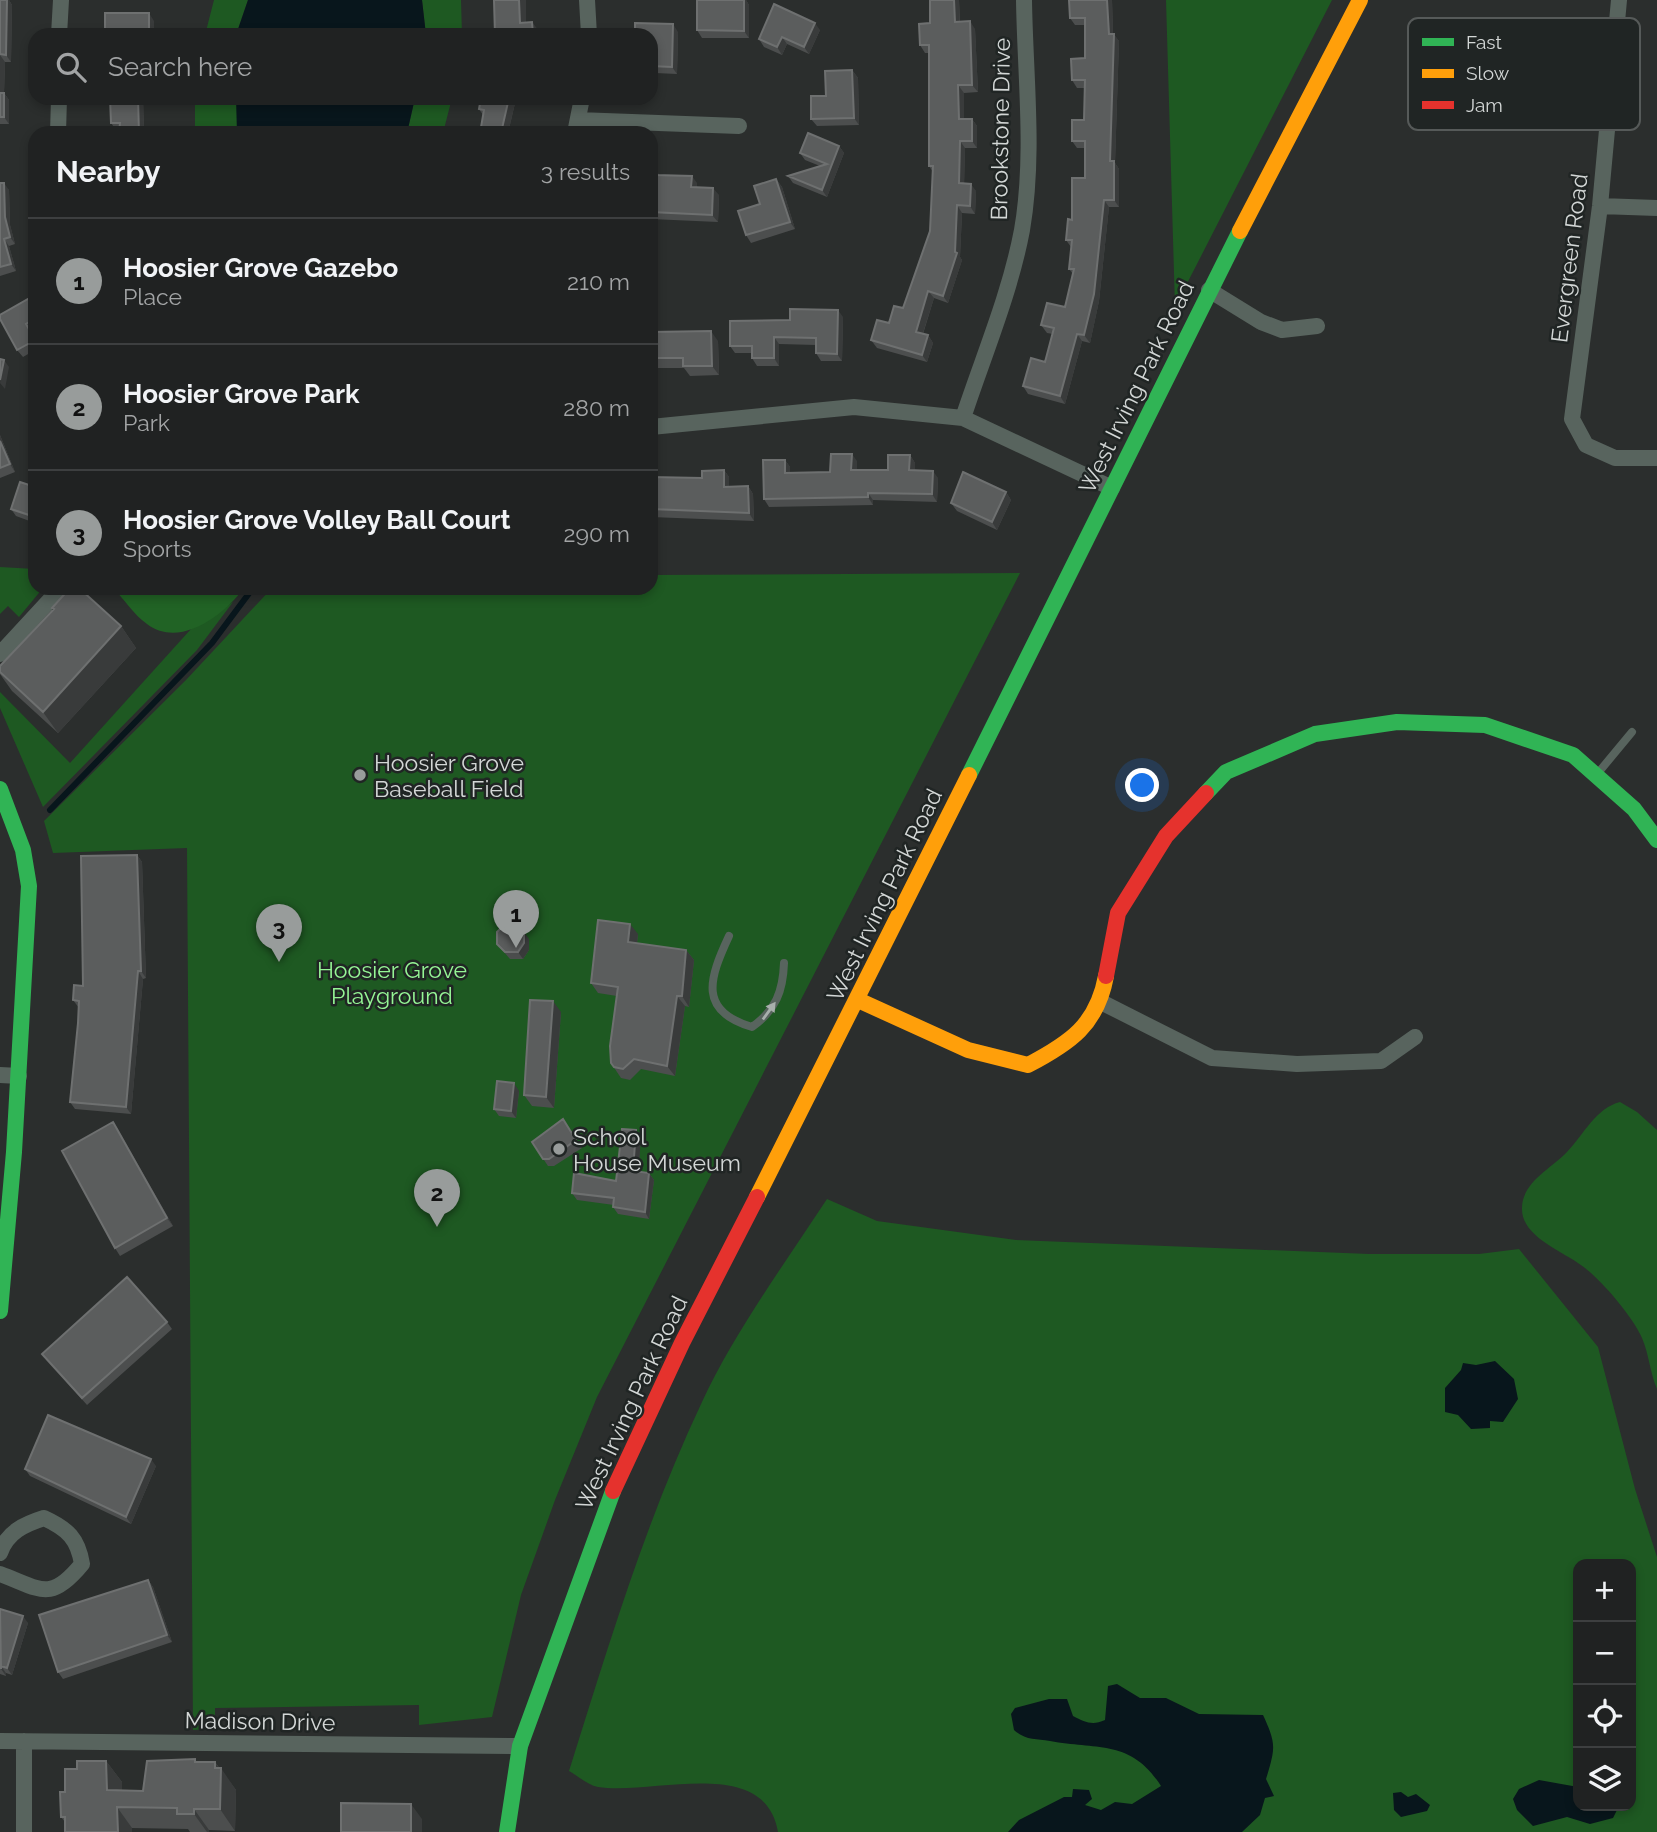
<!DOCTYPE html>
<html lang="en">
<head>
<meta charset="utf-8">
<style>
	:root { --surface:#202222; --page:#2d2f2f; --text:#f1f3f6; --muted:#a2a4a5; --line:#3d3f40; --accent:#989c9b }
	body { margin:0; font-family:Raleway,sans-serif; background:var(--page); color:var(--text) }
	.controls { position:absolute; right:21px; bottom:21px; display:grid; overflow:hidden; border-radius:14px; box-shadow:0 4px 10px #0003 }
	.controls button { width:63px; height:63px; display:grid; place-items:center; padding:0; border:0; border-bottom:2px solid var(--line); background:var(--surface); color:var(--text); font:35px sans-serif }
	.you { position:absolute; left:1143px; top:786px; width:24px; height:24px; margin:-18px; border:5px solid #fff; border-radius:50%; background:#1a73e8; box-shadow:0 0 0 10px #1a73e833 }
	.badge { display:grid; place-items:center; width:46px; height:46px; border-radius:50%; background:var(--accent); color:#111; font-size:23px; font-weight:700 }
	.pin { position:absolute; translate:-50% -58px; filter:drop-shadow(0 2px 4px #0008) }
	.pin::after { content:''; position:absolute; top:37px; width:24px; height:21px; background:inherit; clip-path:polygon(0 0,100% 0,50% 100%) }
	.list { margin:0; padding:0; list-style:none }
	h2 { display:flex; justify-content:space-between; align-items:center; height:91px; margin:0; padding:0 28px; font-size:30px }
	h2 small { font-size:23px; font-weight:400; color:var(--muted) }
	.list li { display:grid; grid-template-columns:46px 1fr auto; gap:21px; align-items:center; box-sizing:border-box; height:126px; padding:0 28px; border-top:2px solid var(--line) }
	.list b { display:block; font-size:26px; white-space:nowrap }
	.list p { margin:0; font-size:23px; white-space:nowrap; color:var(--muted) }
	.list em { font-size:23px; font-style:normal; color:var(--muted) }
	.icon { flex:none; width:38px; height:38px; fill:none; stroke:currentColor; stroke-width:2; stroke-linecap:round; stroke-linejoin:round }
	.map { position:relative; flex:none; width:1657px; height:1832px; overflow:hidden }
	.search { position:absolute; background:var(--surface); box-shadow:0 4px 10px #0003; left:28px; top:28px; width:630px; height:77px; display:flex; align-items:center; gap:18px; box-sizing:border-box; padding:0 24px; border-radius:21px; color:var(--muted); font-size:26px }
	.panel { position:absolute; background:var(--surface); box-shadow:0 4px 10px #0003; left:28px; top:126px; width:630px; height:469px; border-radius:21px }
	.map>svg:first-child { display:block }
	.green { fill:#1e5922; fill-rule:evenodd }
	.forest { fill:#216325 }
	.water { fill:#08161c }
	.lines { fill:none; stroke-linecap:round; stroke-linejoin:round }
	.stream { stroke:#08161c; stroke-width:6 }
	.lane { stroke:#58645e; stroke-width:8 }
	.street { stroke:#58645e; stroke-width:16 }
	.fast { stroke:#30b455; stroke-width:16 }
	.slow { stroke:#ff9f0a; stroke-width:16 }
	.jam { stroke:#e5322d; stroke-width:16 }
	.wall { fill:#4c4e4e }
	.shaded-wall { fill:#393b3b }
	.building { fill:#5b5d5d; stroke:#6e7070; stroke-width:2 }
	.oneway { fill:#a8afac }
	.poi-dot { fill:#989c9b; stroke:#202524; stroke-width:2.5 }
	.labels { text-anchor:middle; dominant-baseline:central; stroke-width:5; stroke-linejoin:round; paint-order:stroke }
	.street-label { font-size:23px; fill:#d3d7d6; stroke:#202524 }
	.poi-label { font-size:23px; fill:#d3d7d6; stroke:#202524; text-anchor:start }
	.park-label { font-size:23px; fill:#95f595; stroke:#202524 }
	.key { fill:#202524; stroke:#565a59; stroke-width:2 }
	.key-label { font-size:19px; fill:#d3d7d6 }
</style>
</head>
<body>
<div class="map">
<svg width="1657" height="1832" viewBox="0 0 1657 1832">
	<rect width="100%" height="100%" fill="#2b2e2d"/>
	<!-- green -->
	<path class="green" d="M214 0H248L236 35H205Z
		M422 0H461L462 35H426Z
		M1166 0H1332L1175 307Z
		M195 98H237L238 133H195Z
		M415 98H452L443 133H407Z
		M0 567 35 569V588H43L19 617 8 606 0 614Z
		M1020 573 597 1397 555 1500 521 1595 492 1717 419 1725V1705L215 1708V1729L193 1730 187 848 53 853 44 821 186 680 272 588H651V575Z
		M233 602 197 650 43 807 0 708V692L70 763 191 629Z
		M1620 1102 1637 1112 1657 1130V1389C1650 1373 1649 1354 1642 1338 1633 1317 1603 1282 1585 1268 1566 1252 1521 1238 1522 1208 1522 1182 1552 1168 1567 1152 1584 1134 1596 1108 1620 1102Z
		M827 1199 877 1221 1016 1240 1369 1254H1479L1519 1249 1598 1347 1635 1489 1657 1557V1832H778C765 1754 652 1796 598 1787 588 1785 578 1776 569 1771 608 1647 646 1520 702 1402 734 1333 785 1263 827 1199ZM1578 1564H1631V1806H1578Z"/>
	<!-- forest -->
	<path class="forest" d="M113 588H244C224 615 180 649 147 624 134 615 124 599 113 588Z"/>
	<!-- water -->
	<path class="water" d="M248 0H422L426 35H236Z
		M236 98H415L407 133H237Z
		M1495 1361 1514 1379 1518 1399 1503 1422 1490 1421V1428L1471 1429 1458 1415 1445 1412V1388L1461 1370 1463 1363 1476 1365Z
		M1117 1684 1140 1698H1166L1199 1714 1263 1715C1277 1745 1275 1749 1266 1779L1274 1796 1265 1798 1260 1815 1242 1832H1008L1019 1820 1064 1797H1072L1073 1789 1089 1790 1092 1799 1085 1805 1101 1810 1115 1802 1132 1804 1161 1786C1131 1739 1098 1750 1050 1741 1036 1738 1026 1741 1014 1730L1011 1714 1015 1708 1049 1699H1067L1073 1716C1085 1722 1092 1726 1105 1720L1108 1686Z
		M1539 1780 1578 1787V1806H1619L1613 1818 1590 1824 1567 1817 1533 1826 1517 1810 1513 1799 1519 1789Z
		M1401 1792 1408 1797 1416 1794 1430 1805 1427 1811 1401 1817 1394 1810 1393 1793Z"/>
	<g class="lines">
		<!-- stream -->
		<path class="stream" d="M50 810 212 643 253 588"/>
		<!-- lane -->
		<path class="lane" d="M1598 773 1632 732
			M729 936C709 979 698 1011 752 1027 776 1010 783 991 784 963"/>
		<!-- street -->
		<path class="street" d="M587 0 589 35
			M1619 0 1600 206 1572 419 1586 445 1615 458H1657
			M59 35 61 0
			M578 120 739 126
			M58 133 59 98
			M575 133 582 98
			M1600 206 1657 208
			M1209 290 1261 322 1282 330 1317 326
			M963 418C983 357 1010 294 1022 230 1035 155 1025 75 1024 0
			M651 427 854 407 963 418 1112 488
			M0 654 61 588
			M1101 1002 1212 1058 1297 1064 1381 1061 1415 1037
			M0 1075 19 1076
			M0 1553C7 1532 25 1524 44 1518 68 1529 78 1539 82 1564 50 1603 41 1589 0 1574
			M0 1741 520 1746
			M24 1832V1741"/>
		<!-- fast -->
		<path class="fast" d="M969 775 1240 231
			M0 789 23 850 29 886 14 1152 0 1311
			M1206 793 1226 772 1315 734 1397 722 1485 725 1573 755 1634 809 1657 840
			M507 1832 520 1746 613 1491"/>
		<!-- slow -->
		<path class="slow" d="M1240 231 1360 0
			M858 1000 968 1050 1028 1065C1070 1043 1097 1025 1106 976
			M757 1197 969 775"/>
		<!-- jam -->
		<path class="jam" d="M1106 976 1118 913 1166 836 1206 793
			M613 1491 682 1343 757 1197"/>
	</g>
	<!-- wall -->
	<path class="wall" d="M0 0H9L12 5 11 62H5L4 93 9 100V124H0Z
		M697 0H746L749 5V38H702L697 30Z
		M959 0 960 22 975 29 978 92 964 93V119H972L977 126V148H965L964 184 976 191 975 214 962 213 960 257 962 260 948 303 934 298 923 334 928 335 933 343 927 362 877 348 871 340 903 308 930 231 933 172 929 166V53H925L920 45 930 23Z
		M1069 0H1112L1113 34 1119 41 1115 163 1119 169V207H1109L1099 301 1090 343 1082 341 1065 404 1028 394 1023 386 1045 362 1053 334 1047 333 1041 325 1065 307 1073 274 1069 269 1071 247 1066 240 1072 220 1085 178V148H1077L1072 141 1084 120V88H1077L1072 80 1085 58V25H1075L1070 18Z
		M820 30 809 54 787 44 782 55 764 47 759 39Z
		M678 32 677 74 655 73 651 68V35Z
		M852 70 858 78 859 125 817 126 811 119 826 96Z
		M106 98H143L144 133 116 130 111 123 110 102Z
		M481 98H534L533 103 516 99 508 133H480L483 115 479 109Z
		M839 146 844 153 827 197 793 183 788 176 820 166 805 160 800 153Z
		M651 168 660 175 697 183V187L719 195 718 222 651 219Z
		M776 179 782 187 795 229 751 243 746 235 760 204Z
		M0 183 9 190 10 225 15 244 9 246 16 271 0 276Z
		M35 295V329L32 331 35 337V350L23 357 17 350Z
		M651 306 657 315V332L718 341 719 375 690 376 684 368H657V383H651Z
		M843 317 842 361H821L816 353V345L779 344V366H757L752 358V353H735L730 346 790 320Z
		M0 435 15 472 0 478Z
		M910 455 915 463V470L938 478 937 502 873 500V505L769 507 764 499 785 460 790 467V472H830L857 461V470H888Z
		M724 470 729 477V487L748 486 753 494 754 521 651 517V477L702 478Z
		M35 487V523L16 516 11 509Z
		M1006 492 1011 500 997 530 957 511 951 503Z
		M121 626 136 648 58 733 12 691 0 674V666Z
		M137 855 142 862 146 978 143 979 131 1114 75 1109 70 1102 78 1023 79 1008 73 1000 83 986Z
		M638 934 637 943 686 950 694 960 689 1007 685 1006 675 1076 641 1069 630 1080 621 1078 611 1063 617 996 598 993 591 983Z
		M529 939V950L523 959H510L497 944Z
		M561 1012 554 1108 532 1106 524 1095Z
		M519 1091 516 1118 499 1116 494 1109Z
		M563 1119 582 1148 554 1166H548L532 1142Z
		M113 1122 173 1226 120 1256 115 1248Z
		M636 1130 641 1137 638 1171 649 1173 654 1180 649 1219 618 1214 613 1207 614 1205 577 1200 572 1193 616 1181Z
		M167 1322 172 1329 87 1405 48 1361 42 1354Z
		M156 1466 131 1524 30 1476 25 1469Z
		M148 1580 153 1587 172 1642 63 1679 58 1672Z
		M0 1609 28 1623 12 1675 6 1673V1676L0 1674Z
		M106 1761 122 1782V1790L143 1791 197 1762H215L236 1790 235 1831 209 1830V1832H190L188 1829 132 1828 65 1822 61 1817 65 1792 77 1769Z"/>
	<!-- shaded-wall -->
	<path class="shaded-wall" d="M7 0H9L12 5 11 62 6 55Z
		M519 0H526V32L520 23Z
		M744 0H746L749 5V38L744 31Z
		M954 0H959L960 30 955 22Z
		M1107 0H1112L1113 36 1114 34 1119 41 1115 163 1119 169V207L1114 200 1110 161 1109 34Z
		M149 13 154 21V35H149Z
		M970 21 975 29 978 92 972 85Z
		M532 22 539 31V35H533Z
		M815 23 820 30 809 54 804 47Z
		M673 24 678 32 677 74 672 67Z
		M782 37 787 44 782 55 777 47Z
		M0 55 5 62 4 93 9 100V124L4 117 0 95Z
		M852 70 858 78 859 125 854 118Z
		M958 85 964 93V126L959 119Z
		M138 98H143L144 133H139Z
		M509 98H515L516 99 508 133H501Z
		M972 119 977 126V148L972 141Z
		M960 141 965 148 964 191 959 183Z
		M839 146 844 153 827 197 822 190Z
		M692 176 697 183V194L691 187Z
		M776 179 782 187 795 229 790 222Z
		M4 183 9 190 10 225 15 244 10 237 5 217Z
		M971 184 976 191 975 214 970 206Z
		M713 188 719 195 718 222 712 215Z
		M1104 200 1109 207 1099 301 1090 343 1084 335Z
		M957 205 962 213 960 257 962 260 948 303 943 296 955 252Z
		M4 239 9 246 16 271 11 264Z
		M928 291 934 298 921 339 916 332Z
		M651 306 657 315V341L651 333Z
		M838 310 843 317 842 361 837 354Z
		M711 331 718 341 719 375 712 366Z
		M1077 334 1082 341 1065 404 1060 396Z
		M928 335 933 343 927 362 922 355Z
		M774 337 779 344V366L774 358Z
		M4 360 9 367 5 389 0 383Z
		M651 360 657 368V383L651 374Z
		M0 435 15 472 10 464 0 441Z
		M852 454 857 461V477L851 470Z
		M910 455 915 463V477L909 470Z
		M785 460 790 467V480L785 473Z
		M724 470 729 477V494L724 487Z
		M933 471 938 478 937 502 932 494Z
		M748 486 753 494 754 521 749 513Z
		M1006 492 1011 500 997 530 992 522Z
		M868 493 873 500V505L868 497Z
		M121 626 136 648 58 733 43 712Z
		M137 855 142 862 146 978 141 971Z
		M630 924 638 934 636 952 628 942Z
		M524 932 529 939V950L523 959 518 952Z
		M686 950 694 960 689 1007 682 996Z
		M138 971 143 979 131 1114 126 1107Z
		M677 996 685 1006 675 1076 667 1066Z
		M553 1001 561 1012 554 1108 546 1097Z
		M514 1083 519 1091 516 1118 511 1111Z
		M113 1122 118 1129 173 1226 167 1218Z
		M636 1130 641 1137 638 1177 633 1171Z
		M649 1173 654 1180 649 1219 645 1212Z
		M151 1459 156 1466 131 1524 126 1517Z
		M148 1580 153 1587 172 1642 167 1635Z
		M23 1616 28 1623 12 1675 7 1668Z
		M1 1666 6 1673V1676L1 1669Z
		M106 1761 122 1782V1807L107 1790Z
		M215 1762 221 1771V1768L236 1790 235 1831 220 1809Z
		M411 1804 422 1819V1832H411Z
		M117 1807 132 1828V1832H118Z
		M194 1809 209 1830V1832H207L194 1814Z"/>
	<!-- building -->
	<path class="building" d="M0 0H7L6 55 0 54Z
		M494 0H519L520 23 532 22 533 35H495Z
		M697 0H744V31L697 30Z
		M930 0H954L955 22 970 21 972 85H958L959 119H972V141H960L959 183 971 184 970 206 957 205 955 252 957 253 943 296 928 291 916 332 928 335 922 355 871 340 877 320 889 323 894 306 903 308 930 231 933 166H929V45H920L919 24 930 23Z
		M1069 0H1107L1109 34H1114L1110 161H1114V200H1104L1094 294 1084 335 1077 334 1060 396 1023 386 1031 358 1045 362 1054 328 1041 325 1047 303 1065 307 1074 269H1069L1072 240H1066L1068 219 1072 220V178H1085V141H1072V120H1084L1085 80H1072L1071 59 1085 58V18H1070Z
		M774 4 815 23 804 47 782 37 777 47 759 39Z
		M105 13H149V35L105 34Z
		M635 23 673 24 672 67 651 66V35H635Z
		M852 70 854 118 811 119V96H826L825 71Z
		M0 93H4V117H0Z
		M110 98H138L139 133H119L120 123H111Z
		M481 98H509L501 133H480L484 110 479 109Z
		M808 133 839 146 822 190 788 176 827 164 800 153Z
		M651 168H656L655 175 692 176 691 187 713 188 712 215 651 212Z
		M776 179 790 222 746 235 738 211 760 204 754 186Z
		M0 183H4L5 217 10 237 4 239 11 264 0 267Z
		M35 295V319L26 324 35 340 17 350 0 319V315Z
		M790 309 838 310 837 354 816 353V338L774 337V358H752V346H730V321L790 320Z
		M711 331 712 366H683V358H651V332Z
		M0 359 4 360 0 380Z
		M0 441 10 464 0 468Z
		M831 454H852L851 470H888V455H910L909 470 933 471 932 494 868 493V497L764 499 763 460H785V473L830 472Z
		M724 470V487L748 486 749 513 651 509V477L702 478V471Z
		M963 472 1006 492 992 522 951 503Z
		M20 482 35 487V517L11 509Z
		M70 588H79L121 626 43 712 0 672V666L54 609 52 608Z
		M137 855 141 971H138L126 1107 70 1102 78 1023 79 1001 73 1000 74 985 83 986 81 856Z
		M598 920 630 924 628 942 686 950 682 996H677L667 1066 634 1059 623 1069 614 1067 611 1063 610 1046 618 987 591 983Z
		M504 925H517L524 932V943L518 952H505L497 944V932Z
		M530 1000 553 1001 546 1097 524 1095Z
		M497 1081 514 1083 511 1111 494 1109Z
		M563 1119 576 1140 549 1159H543L532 1142Z
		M113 1122 167 1218 115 1248 62 1151Z
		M622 1129 636 1130 633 1171 649 1173 645 1212 613 1207 614 1198 572 1193 574 1173 616 1181Z
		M127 1277 167 1322 82 1398 42 1354Z
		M48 1415 151 1459 126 1517 25 1469Z
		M148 1580 167 1635 58 1672 39 1615Z
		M0 1609 23 1616 7 1668 1 1666V1669Z
		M195 1759V1762H215V1768H221L220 1809H194V1814H177V1808L117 1807 118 1832H65V1817H61L60 1792H65V1769H77V1761H106L107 1790 143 1791 147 1761Z
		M341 1803 411 1804V1832H341Z"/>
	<!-- one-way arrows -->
	<defs><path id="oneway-solid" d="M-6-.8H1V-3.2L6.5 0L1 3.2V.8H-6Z" transform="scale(1.75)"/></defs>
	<use class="oneway" href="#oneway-solid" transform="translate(769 1011) rotate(-54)"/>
	<!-- markers -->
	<g class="poi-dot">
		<circle cx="360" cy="775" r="7"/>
		<circle cx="559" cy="1149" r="7"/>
	</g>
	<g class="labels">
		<!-- street labels -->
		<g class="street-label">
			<text transform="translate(1000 129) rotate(-89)">Brookstone Drive</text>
			<text transform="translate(1569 258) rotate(-83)">Evergreen Road</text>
			<text transform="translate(1136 387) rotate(-64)">West Irving Park Road</text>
			<text transform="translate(884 895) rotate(-64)">West Irving Park Road</text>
			<text transform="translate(631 1403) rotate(-65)">West Irving Park Road</text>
			<text transform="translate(260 1721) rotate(1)">Madison Drive</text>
		</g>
		<!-- poi labels -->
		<g class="poi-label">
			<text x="374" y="762">Hoosier Grove<tspan x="374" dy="26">Baseball Field</tspan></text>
			<text x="573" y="1136">School<tspan x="573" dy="26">House Museum</tspan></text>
		</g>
		<!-- park labels -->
		<g class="park-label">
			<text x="392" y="969">Hoosier Grove<tspan x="392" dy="26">Playground</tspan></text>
		</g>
	</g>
	<!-- legend -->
	<rect x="1408" y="18" width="232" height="112" rx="10" class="key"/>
	<rect x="1422" y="38" width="32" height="8" fill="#30b455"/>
	<rect x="1422" y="69" width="32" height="9" fill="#ff9f0a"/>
	<rect x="1422" y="101" width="32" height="8" fill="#e5322d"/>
	<g class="key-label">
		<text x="1466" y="49">Fast</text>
		<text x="1466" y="80">Slow</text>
		<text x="1466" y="112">Jam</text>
	</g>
</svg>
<div class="controls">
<button>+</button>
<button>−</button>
<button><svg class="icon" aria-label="locate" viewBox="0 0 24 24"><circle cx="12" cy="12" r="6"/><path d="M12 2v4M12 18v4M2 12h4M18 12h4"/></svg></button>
<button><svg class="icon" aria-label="layers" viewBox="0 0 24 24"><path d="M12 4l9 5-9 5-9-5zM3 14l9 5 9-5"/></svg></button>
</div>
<div class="you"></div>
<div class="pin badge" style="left:516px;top:948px">1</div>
<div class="pin badge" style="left:437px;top:1227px">2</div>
<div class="pin badge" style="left:279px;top:962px">3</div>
<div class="search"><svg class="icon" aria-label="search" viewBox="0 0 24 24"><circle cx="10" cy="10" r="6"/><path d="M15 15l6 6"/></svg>Search here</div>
<section class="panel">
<h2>Nearby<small>3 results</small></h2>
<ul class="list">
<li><span class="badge">1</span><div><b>Hoosier Grove Gazebo</b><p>Place</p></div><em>210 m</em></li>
<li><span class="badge">2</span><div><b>Hoosier Grove Park</b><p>Park</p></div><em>280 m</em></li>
<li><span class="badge">3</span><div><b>Hoosier Grove Volley Ball Court</b><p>Sports</p></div><em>290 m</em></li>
</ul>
</section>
</div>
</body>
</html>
